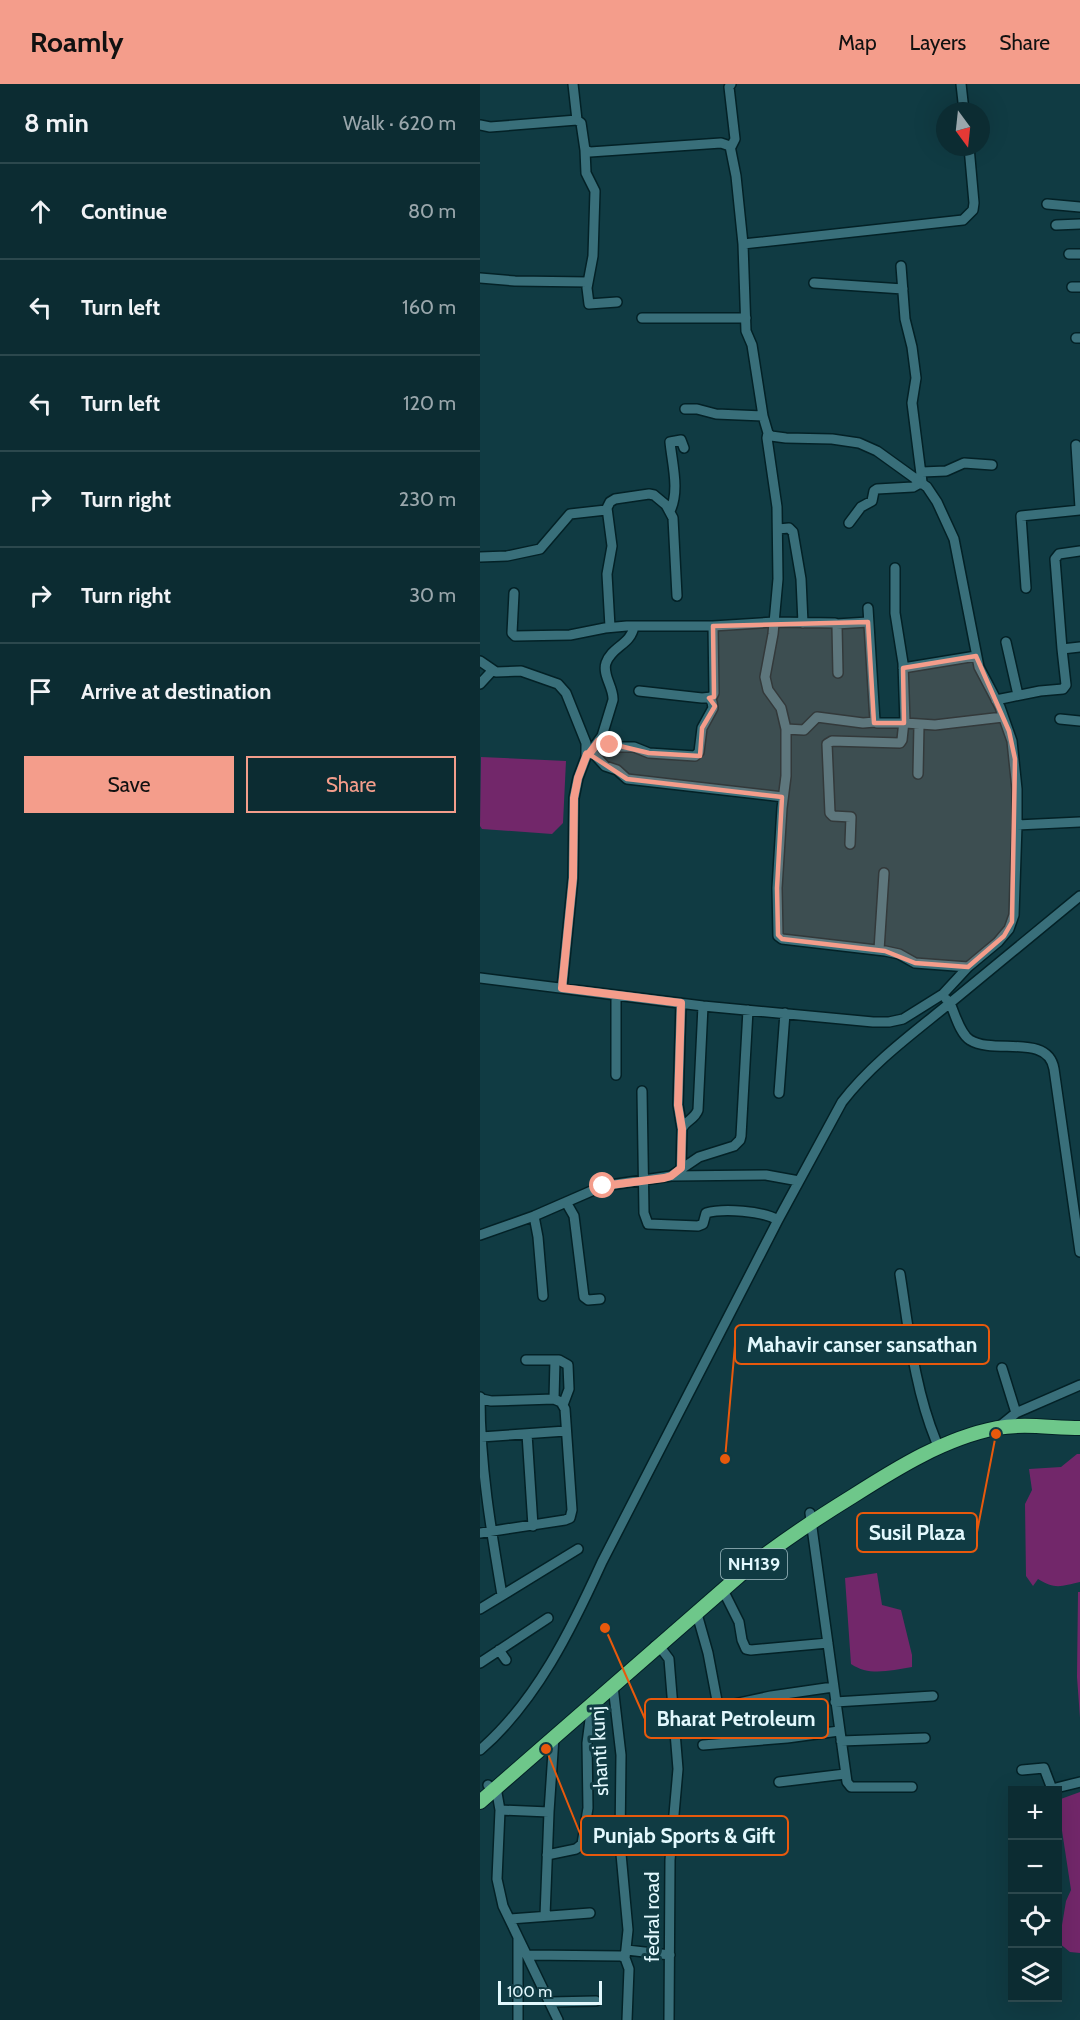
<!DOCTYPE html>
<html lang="en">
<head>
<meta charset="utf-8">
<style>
	:root { --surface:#0c2c32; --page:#1a383e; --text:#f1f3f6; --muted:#9aa7ac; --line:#2c484d; --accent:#f49d8b }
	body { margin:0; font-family:Cabin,sans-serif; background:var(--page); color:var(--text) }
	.controls { position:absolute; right:18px; bottom:18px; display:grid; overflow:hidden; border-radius:0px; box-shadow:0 6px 24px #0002 }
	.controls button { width:54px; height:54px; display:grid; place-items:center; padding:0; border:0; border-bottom:2px solid var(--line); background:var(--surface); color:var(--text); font:30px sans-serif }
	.compass { position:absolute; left:456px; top:18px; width:54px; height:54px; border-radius:50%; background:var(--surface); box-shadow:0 6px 24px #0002; rotate:165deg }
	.scale { position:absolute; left:18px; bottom:15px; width:104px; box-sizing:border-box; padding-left:6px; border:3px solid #e2f8fd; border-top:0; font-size:16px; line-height:21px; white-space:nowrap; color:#e2f8fd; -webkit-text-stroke:4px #103b43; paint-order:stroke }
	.stop { position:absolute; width:18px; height:18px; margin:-14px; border:4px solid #f49d8b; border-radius:50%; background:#fff }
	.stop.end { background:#f49d8b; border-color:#fff; box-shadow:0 2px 6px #0008 }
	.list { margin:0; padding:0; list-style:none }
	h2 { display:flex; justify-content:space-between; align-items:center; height:78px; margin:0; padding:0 24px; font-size:26px }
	h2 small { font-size:20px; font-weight:400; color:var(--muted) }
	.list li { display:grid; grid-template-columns:39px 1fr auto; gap:18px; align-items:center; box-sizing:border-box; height:96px; padding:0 24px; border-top:2px solid var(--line) }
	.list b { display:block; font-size:22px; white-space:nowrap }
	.list em { font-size:20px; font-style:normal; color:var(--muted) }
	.actions { display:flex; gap:12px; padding:18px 24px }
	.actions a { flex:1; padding:14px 0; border:2px solid var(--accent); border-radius:0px; text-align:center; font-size:21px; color:var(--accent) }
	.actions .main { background:var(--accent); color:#111 }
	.icon { flex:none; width:33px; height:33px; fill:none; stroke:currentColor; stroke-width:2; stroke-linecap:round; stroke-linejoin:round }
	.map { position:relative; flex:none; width:600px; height:1936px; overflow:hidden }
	header { display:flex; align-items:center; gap:36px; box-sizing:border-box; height:84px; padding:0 30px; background:var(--accent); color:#111 }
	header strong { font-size:28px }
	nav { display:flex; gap:33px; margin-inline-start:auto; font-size:21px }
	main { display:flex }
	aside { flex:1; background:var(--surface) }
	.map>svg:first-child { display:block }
	.water { fill:#72276a }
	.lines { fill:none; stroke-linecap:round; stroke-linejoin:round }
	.minor-casing { stroke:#032126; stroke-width:12 }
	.highway-casing { stroke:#032126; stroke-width:16 }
	.minor { stroke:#396f7a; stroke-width:9 }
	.highway { stroke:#6ec78a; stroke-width:14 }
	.route { stroke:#f49d8b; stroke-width:8 }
	.marked { fill:#f49d8b; fill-opacity:0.2; stroke:#f49d8b; stroke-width:4.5; stroke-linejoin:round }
	.labels { text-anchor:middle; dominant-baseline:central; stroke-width:6; stroke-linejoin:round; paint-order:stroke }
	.shield { fill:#103b43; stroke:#a3bfc5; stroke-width:1.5 }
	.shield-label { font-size:18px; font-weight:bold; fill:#e2f8fd }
	.street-label { font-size:20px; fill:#e2f8fd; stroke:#103b43 }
	.leader { fill:none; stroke:#e8590c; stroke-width:2 }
	.callout-dot { fill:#e8590c; stroke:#103b43; stroke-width:2 }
	.callout { fill:#103b43; stroke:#e8590c; stroke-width:2 }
	.callout-label { font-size:21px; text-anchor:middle; font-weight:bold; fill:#e2f8fd }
</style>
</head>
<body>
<header>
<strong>Roamly</strong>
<nav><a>Map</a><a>Layers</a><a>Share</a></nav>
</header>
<main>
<aside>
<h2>8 min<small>Walk · 620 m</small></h2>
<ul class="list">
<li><svg class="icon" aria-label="ahead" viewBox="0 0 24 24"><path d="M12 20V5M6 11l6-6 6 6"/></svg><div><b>Continue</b></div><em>80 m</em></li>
<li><svg class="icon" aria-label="left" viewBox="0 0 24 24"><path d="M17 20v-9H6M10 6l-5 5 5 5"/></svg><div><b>Turn left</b></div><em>160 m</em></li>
<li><svg class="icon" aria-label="left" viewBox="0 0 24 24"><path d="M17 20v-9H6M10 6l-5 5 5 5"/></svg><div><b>Turn left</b></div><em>120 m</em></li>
<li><svg class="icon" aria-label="right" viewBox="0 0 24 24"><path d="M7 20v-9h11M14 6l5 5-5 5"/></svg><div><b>Turn right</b></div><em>230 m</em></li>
<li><svg class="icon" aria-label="right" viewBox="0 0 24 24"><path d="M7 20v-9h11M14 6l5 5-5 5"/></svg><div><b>Turn right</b></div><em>30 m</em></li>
<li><svg class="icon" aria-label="arrive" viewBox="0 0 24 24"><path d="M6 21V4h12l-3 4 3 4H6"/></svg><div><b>Arrive at destination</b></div></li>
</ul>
<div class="actions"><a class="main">Save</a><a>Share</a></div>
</aside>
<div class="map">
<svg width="600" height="1936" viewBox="0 0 600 1936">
	<rect width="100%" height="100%" fill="#103b43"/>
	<!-- water -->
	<path class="water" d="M1 673 86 677 83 739 72 750 2 745 0 742Z
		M597 1370H600V1498C582 1502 575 1506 558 1495L553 1502 546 1492 545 1420 552 1406 549 1385 581 1383Z
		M397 1489 402 1521 421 1526 432 1571V1583C411 1586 390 1593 371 1580L365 1494Z
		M598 1508H600V1634L597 1593Z
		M600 1708V1869L590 1868 579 1859 586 1817 591 1806 581 1740 578 1735V1716Z"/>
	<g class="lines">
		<defs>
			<path id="minor" d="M93 0 97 36
				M251 0 249 3 255 55 251 63
				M481 0 484 27
				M0 41 10 43 97 36 101 39 105 66 110 68 241 59 250 62 256 92 263 160 266 247 272 261 283 332 288 349 291 352 306 354 352 355 379 359 397 367 447 403 457 418 474 455 499 583 520 623 532 657 537 705V741L534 831 529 845 518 858 488 883 463 910 423 935 409 938H393L223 922 0 894
				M105 66 106 89 115 107 113 172 107 204 109 220 137 218
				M567 120 600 123
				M576 141 600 140
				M263 160 483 136 493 126 494 119 489 63
				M589 170H600
				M0 194 35 197 108 198
				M334 199 423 205
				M592 203H600
				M162 234H266
				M596 254H600
				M205 325H217L236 330 283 332
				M288 349 287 354 297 423 298 495 293 550 285 593 288 606 301 624 306 645V692L302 724 297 804 298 852 302 855 405 867 419 870 435 879 488 883
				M596 361 600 424
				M442 388 466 387 484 379 512 381
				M127 424 132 462 127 490 130 543
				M190 427C200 407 192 379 190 358L201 356 204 364
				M369 439 381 423 392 417 394 407 397 405 433 403 442 398 432 319 436 294 432 263 425 235 421 182
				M298 445 309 444 313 448 321 495 323 539
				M0 473 27 472 60 465 90 430 126 426 130 418 135 415 169 410 174 411 186 421 193 434 197 512
				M415 484V529L423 579 425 639 455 641 523 633
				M546 504 541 432 600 426
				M34 509 32 549 35 552 90 551 125 544 147 542H233L294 538 355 539 357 542 358 589
				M388 524 395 637 397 639H424
				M356 540 388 538
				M526 558 538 611
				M582 565 575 475 579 470 600 467
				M0 577 16 588 41 587 78 600 86 609 106 659V673L98 694 94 714 93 794 82 904
				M423 584 496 572
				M0 600 12 587
				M159 607 222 614 232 613 234 609 233 542
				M516 616 560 607 583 605 586 601 582 565 600 563
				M580 635 600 637
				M306 645 324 646 337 633 383 639 395 638
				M119 657 137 663H154L169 669 215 672 219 668 222 644 233 624 232 618 229 614
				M107 670H114L125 682 137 686 147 695 303 713
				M109 670 122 652 133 616C134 604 122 591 126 579 132 562 151 561 154 542
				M438 690 439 641
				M537 741 600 738
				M370 760 371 733 353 732 350 729 347 660 352 657 420 659 422 656 424 637
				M399 866 404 789
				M466 915 470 919 600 812
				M201 919 198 1021 202 1045
				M136 991V912
				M162 1007 164 1129 168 1140 218 1142 223 1140 226 1129C244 1124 282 1127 298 1136
				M299 1009 305 929
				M201 1085 202 1045C205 1037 215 1035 218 1026L223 922
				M191 1092 286 1091 319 1097
				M86 1118 94 1132 104 1213 108 1216 120 1215
				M54 1132 58 1153 63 1212
				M0 1151 54 1132 123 1102 191 1092 219 1073 254 1062 260 1056 261 1052 268 926
				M420 1190C429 1247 434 1303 456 1357
				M46 1276H79L88 1281 89 1305 83 1321
				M522 1284 536 1329
				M0 1313 2 1315 11 1317 74 1315 81 1318 85 1325 92 1426 90 1434 85 1436 0 1449
				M0 1314C0 1381 11 1446 22 1511
				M74 1315 75 1276
				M520 1342 536 1329 600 1301
				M47 1350 53 1442
				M1 1353 86 1347
				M330 1429 367 1698 371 1703H432
				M243 1506 259 1538 262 1556 266 1565 271 1566 348 1559
				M0 1525 98 1465
				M217 1530 228 1569 238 1622
				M175 1562 183 1567 189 1575 198 1685 190 1776 189 1936
				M19 1566 26 1576
				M0 1579 68 1534
				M133 1602 141 1671 140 1759 148 1846 145 1874
				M355 1618 453 1612
				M193 1629 219 1623 254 1620 291 1612 353 1603
				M361 1657 445 1654
				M223 1661 307 1654 359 1647
				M0 1666C56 1618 92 1544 122 1478L298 1136 362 1018C392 979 432 950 470 919 475 930 480 950 490 956 514 971 568 949 574 985L600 1168
				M542 1686 564 1684 572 1705 600 1698
				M299 1698 365 1690
				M8 1701 17 1709 20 1726 17 1795 23 1822 78 1936
				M20 1726 69 1728
				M67 1771 96 1765 102 1760 108 1724 107 1659 112 1620
				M65 1832 69 1728 74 1653
				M30 1835 110 1829
				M147 1866 190 1871
				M47 1871 141 1872 145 1874 149 1885 147 1936
				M70 1918 116 1917
				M38 1936V1854"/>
			<path id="highway" d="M0 1718 267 1485C302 1457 334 1436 373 1412 417 1384 465 1354 517 1344 544 1339 573 1344 600 1344"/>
		</defs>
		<!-- minor casing -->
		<use href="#minor" class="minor-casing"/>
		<!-- highway casing -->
		<use href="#highway" class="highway-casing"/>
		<!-- minor -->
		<use href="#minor" class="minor"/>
		<!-- highway -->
		<use href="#highway" class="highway"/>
	</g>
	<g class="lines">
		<!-- route -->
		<path class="route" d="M123 1102 184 1094 191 1092 201 1084 202 1045 198 1021 201 919 82 904 93 794 94 714 98 694 107 670H109L119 657 130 661"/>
	</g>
	<!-- marked area -->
	<path class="marked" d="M388 538 394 639H424L423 584 496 572 529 647 535 675 532 838 524 852 488 883 435 879 405 867 302 855 298 851 297 804 302 713 147 695 109 670 119 657 169 669 220 672 222 644 235 622 229 614 234 613 233 542Z"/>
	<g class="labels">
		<!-- shield labels -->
		<rect class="shield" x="241" y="1465" width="66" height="30" rx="4.5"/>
		<g class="shield-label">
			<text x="274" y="1480">NH139</text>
		</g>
		<!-- street labels -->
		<g class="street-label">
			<text transform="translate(119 1667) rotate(-93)">shanti kunj</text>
			<text transform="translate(172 1833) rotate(-90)">fedral road</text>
		</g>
	</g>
	<!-- callouts -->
	<path class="leader" d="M245 1375L255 1261M516 1350L497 1448M125 1544L165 1635M66 1665L101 1752"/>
	<g class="callout-dot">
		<circle cx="245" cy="1375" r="6"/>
		<circle cx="516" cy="1350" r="6"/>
		<circle cx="125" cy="1544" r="6"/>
		<circle cx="66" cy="1665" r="6"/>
	</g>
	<g class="callout">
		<rect x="255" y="1241" width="254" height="39" rx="6"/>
		<rect x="377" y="1429" width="120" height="39" rx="6"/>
		<rect x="165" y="1615" width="183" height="39" rx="6"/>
		<rect x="101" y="1732" width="207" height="39" rx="6"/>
	</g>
	<g class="callout-label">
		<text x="382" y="1268">Mahavir canser sansathan</text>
		<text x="437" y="1456">Susil Plaza</text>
		<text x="256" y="1642">Bharat Petroleum</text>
		<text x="204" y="1759">Punjab Sports &amp; Gift</text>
	</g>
</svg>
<div class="controls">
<button>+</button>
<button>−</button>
<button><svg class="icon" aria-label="locate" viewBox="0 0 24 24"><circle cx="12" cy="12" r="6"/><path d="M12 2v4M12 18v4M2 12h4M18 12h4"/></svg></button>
<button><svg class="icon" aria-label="layers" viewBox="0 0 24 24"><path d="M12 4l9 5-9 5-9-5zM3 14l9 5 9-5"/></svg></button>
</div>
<svg class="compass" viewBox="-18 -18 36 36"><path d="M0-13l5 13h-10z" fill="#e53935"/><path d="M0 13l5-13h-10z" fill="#9aa7ac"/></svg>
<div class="scale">100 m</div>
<div class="stop" style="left:123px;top:1102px"></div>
<div class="stop end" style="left:130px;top:661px"></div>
</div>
</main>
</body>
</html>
